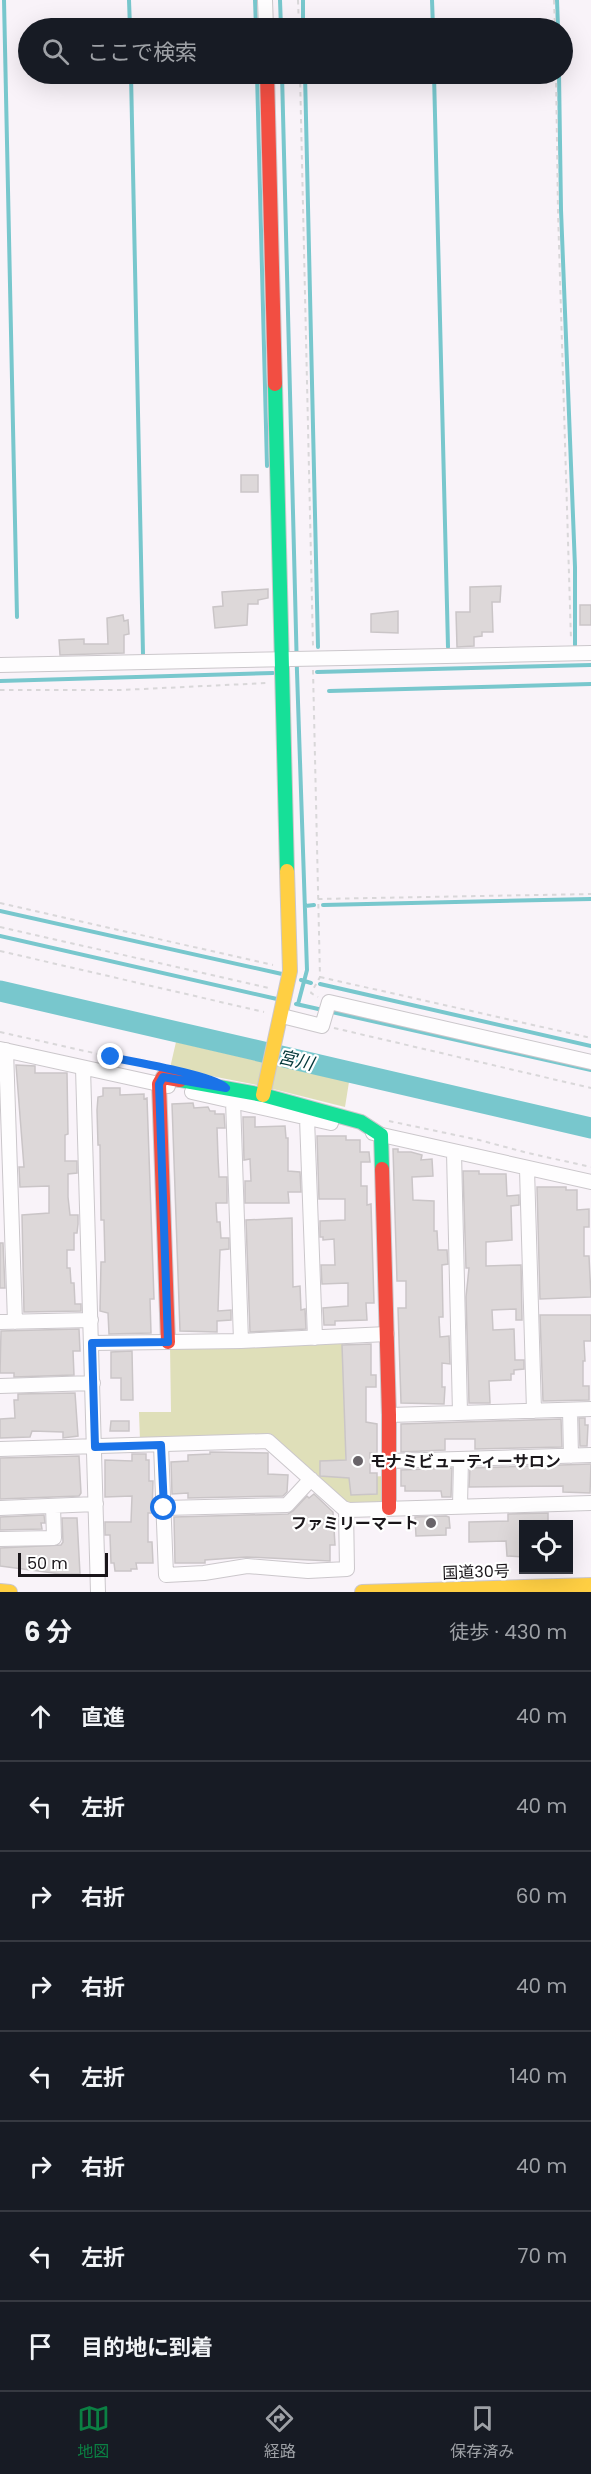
<!DOCTYPE html>
<html lang="ja">
<head>
<meta charset="utf-8">
<style>
	:root { --surface:#171b24; --page:#20242c; --text:#f1f3f6; --muted:#9ea1a6; --line:#363941; --accent:#0b8043 }
	body { margin:0; font-family:Poppins,"Noto Sans JP",sans-serif; background:var(--page); color:var(--text) }
	.controls { position:absolute; right:18px; bottom:18px; display:grid; overflow:hidden; border-radius:0px; box-shadow:0 6px 24px #0002 }
	.controls button { width:54px; height:54px; display:grid; place-items:center; padding:0; border:0; border-bottom:2px solid var(--line); background:var(--surface); color:var(--text); font:30px sans-serif }
	.scale { position:absolute; left:18px; bottom:15px; width:90px; box-sizing:border-box; padding-left:6px; border:3px solid #1a161a; border-top:0; font-size:16px; line-height:21px; white-space:nowrap; color:#1a161a; -webkit-text-stroke:4px #fff; paint-order:stroke }
	.stop { position:absolute; width:18px; height:18px; margin:-14px; border:4px solid #1a73e8; border-radius:50%; background:#fff }
	.stop.end { background:#1a73e8; border-color:#fff; box-shadow:0 2px 6px #0008 }
	.list { margin:0; padding:0; list-style:none }
	h2 { display:flex; justify-content:space-between; align-items:center; height:78px; margin:0; padding:0 24px; font-size:26px }
	h2 small { font-size:20px; font-weight:400; color:var(--muted) }
	.list li { display:grid; grid-template-columns:39px 1fr auto; gap:18px; align-items:center; box-sizing:border-box; height:90px; padding:0 24px; border-top:2px solid var(--line) }
	.list b { display:block; font-size:22px; white-space:nowrap }
	.list em { font-size:20px; font-style:normal; color:var(--muted) }
	.icon { flex:none; width:33px; height:33px; fill:none; stroke:currentColor; stroke-width:2; stroke-linecap:round; stroke-linejoin:round }
	.map { position:relative; flex:none; width:591px; height:1592px; overflow:hidden }
	.search { position:absolute; background:var(--surface); box-shadow:0 6px 24px #0002; left:18px; right:18px; top:18px; height:66px; display:flex; align-items:center; gap:15px; box-sizing:border-box; padding:0 21px; border-radius:33px; color:var(--muted); font-size:22px }
	.sheet { height:798px; background:var(--surface) }
	nav { display:flex; justify-content:space-around; align-items:center; box-sizing:border-box; height:84px; border-top:2px solid var(--line); background:var(--surface); font-size:16px; color:var(--muted) }
	nav a { display:grid; justify-items:center; gap:3px }
	nav .on { color:var(--accent) }
	.map>svg:first-child { display:block }
	.green { fill:#dfdfb9 }
	.lines { fill:none; stroke-linecap:round; stroke-linejoin:round }
	.stream { stroke:#78c7cd; stroke-width:4 }
	.river { stroke:#78c7cd; stroke-width:21 }
	.building { fill:#ddd8d9; stroke:#cac5c7; stroke-width:1.5 }
	.street-casing { stroke:#cbc7cb; stroke-width:16 }
	.fast-casing { stroke:#cbc7cb; stroke-width:16 }
	.slow-casing { stroke:#cbc7cb; stroke-width:16 }
	.jam-casing { stroke:#cbc7cb; stroke-width:16 }
	.path { stroke:#d9d7d9; stroke-width:2; stroke-dasharray:4.5 4.5; stroke-linecap:butt }
	.street { stroke:#fefdfe; stroke-width:14 }
	.fast { stroke:#16e098; stroke-width:14 }
	.slow { stroke:#ffcf43; stroke-width:14 }
	.jam { stroke:#f24e42; stroke-width:14 }
	.route { stroke:#1a73e8; stroke-width:8 }
	.poi-dot { fill:#686368; stroke:#fff; stroke-width:2 }
	.labels { text-anchor:middle; dominant-baseline:central; stroke-width:4.5; stroke-linejoin:round; paint-order:stroke }
	.poi-label { font-size:16px; font-weight:bold; fill:#1a161a; stroke:#fff; text-anchor:start }
	.street-label { font-size:16px; fill:#1a161a; stroke:#fff }
	.water-label { font-size:18px; font-style:italic; fill:#003639; stroke:#fff }
</style>
</head>
<body>
<div class="map">
<svg width="591" height="1592" viewBox="0 0 591 1592">
	<rect width="100%" height="100%" fill="#f9f3f9"/>
	<!-- green -->
	<path class="green" d="M176 1042 349 1082 345 1107 257 1085 170 1068Z
		M343 1341 346 1478 385 1476 383 1500 379 1503 347 1505 338 1499 273 1436 140 1441 139 1412H171L170 1346Z"/>
	<g class="lines">
		<!-- stream -->
		<path class="stream" d="M4 0 17 617
			M129 0 130 28
			M255 0 256 28
			M280 0 281 28
			M303 0V28
			M432 0 433 28
			M557 0 558 28
			M131 74 143 654
			M257 74 267 466
			M282 74 297 672 307 970 298 1004
			M305 74 318 647
			M434 74 448 647
			M559 74 561 210 575 567V645
			M317 672 591 665
			M0 681 273 673
			M329 691 591 684
			M323 905 591 899
			M305 906 314 905
			M0 911 282 974
			M0 936 277 999
			M301 980 311 983
			M320 984 591 1046
			M296 1004 591 1070"/>
		<!-- river -->
		<path class="river" d="M0 991 591 1128"/>
	</g>
	<!-- building -->
	<path class="building" d="M241 475H258V492H241Z
		M501 586 500 602H492L493 632H482V636L474 637V646L457 647 456 612H470V587Z
		M268 589V598L258 600V604H248L247 625 215 628 213 607 223 606 222 592Z
		M580 605H591V625H580Z
		M398 611V633L371 632V614Z
		M123 615 124 621 128 620 129 634 124 635V653L60 655 59 640 84 639V644H108L107 618Z
		M16 1065 35 1066V1073H67L68 1134 65 1135V1161H77V1173L68 1174V1197L70 1215H78V1224L77 1233H74V1250H67V1268H70L71 1283H74L75 1304H81V1311L24 1312 22 1215 49 1213V1186L20 1187 19 1167H24Z
		M103 1088H120V1095L144 1094V1099L147 1098 154 1299H150L151 1333 109 1334 108 1313 100 1311 101 1262H105L104 1220H101L100 1145H98L97 1110 98 1097 103 1096Z
		M193 1103 194 1108 208 1107 210 1111H215V1114H224L225 1128H217L218 1157 219 1177H227V1203H216L217 1222H220L221 1238H229V1249L220 1250 218 1311 231 1310V1320L217 1321V1332L180 1331 172 1104Z
		M243 1117H255V1127L285 1126 286 1138H288V1171L300 1172 301 1192H288L289 1203H245V1181H251L250 1159 244 1160Z
		M317 1136H346V1140H360V1152H369L370 1162H361V1186H367V1205L371 1204 374 1303H366L367 1320 335 1321V1325H324L323 1308 348 1306V1283L322 1284 321 1265H335L334 1239 323 1240V1237H320V1221L345 1220V1199H319Z
		M393 1149H398V1152H411L422 1155 421 1160 432 1159 433 1176 412 1177 413 1200 434 1201V1231H437L438 1250H447L448 1264 442 1265 443 1317H439L440 1337 449 1336 450 1364 442 1363V1387H445L444 1404 401 1403 398 1308H406V1281H397Z
		M463 1171H479V1174H506L507 1196 519 1195V1205L511 1206 512 1240 486 1242V1266L521 1265 522 1320H516V1309L492 1310 493 1330 514 1329 515 1360H524V1369L514 1370V1374H511V1380L489 1381 490 1403H469L466 1297 469 1268H466Z
		M537 1187H566V1190H577V1210L589 1209V1227H584V1256H589L591 1297 540 1299Z
		M292 1218 293 1287 300 1286 301 1310 305 1309 306 1329 250 1332 246 1220Z
		M0 1243H3L5 1288H0Z
		M540 1315H591V1341H584L585 1361H583V1386H589V1400L543 1401Z
		M79 1329 80 1351H73L74 1375 14 1377V1373H0L1 1331Z
		M371 1344V1375H376V1387H366V1422L377 1424V1453H370V1473H377V1494L351 1495 349 1478 320 1476V1461L346 1460 342 1345Z
		M132 1351 133 1400H121V1378H111V1352Z
		M75 1393 78 1436 63 1438V1432L32 1431 30 1437 0 1438V1419L15 1418 14 1400H18V1394Z
		M579 1418H585V1425H588L587 1446H580Z
		M561 1419 562 1447 475 1449V1439H445V1450L401 1452V1424Z
		M111 1421H129V1431H110Z
		M210 1452 268 1453V1474L288 1475 287 1492 283 1496 188 1498V1493L172 1494 171 1462 188 1461V1455L210 1454Z
		M132 1454H146V1460H149V1481H153L152 1513H148V1542H152L153 1563H136L137 1569H131V1571H115L114 1563H111L110 1535H105V1522H131L132 1496 105 1497V1460L132 1461Z
		M79 1456 81 1493 79 1496 0 1499V1458Z
		M591 1464 590 1493 563 1492V1486L469 1487 470 1468Z
		M452 1468 451 1497H442L441 1491H405V1486H401V1470Z
		M314 1494 333 1512 335 1545H330V1561L247 1557 205 1560V1563H175L174 1517 288 1514 293 1511 307 1496 309 1498Z
		M548 1513V1524H524V1557L507 1556 506 1541 469 1542V1522L508 1521V1514Z
		M44 1515 45 1523H41L42 1529 0 1530V1517Z
		M446 1516 449 1517 450 1528H446V1535L416 1536 415 1517Z
		M62 1518H77L80 1574H61L0 1566V1548L61 1545 63 1542Z"/>
	<g class="lines">
		<defs>
			<path id="street" d="M265 0 266 28
				M0 665 591 653
				M282 1016 322 1026 329 1002 591 1062
				M0 1049 168 1086
				M6 1050 15 1322
				M83 1068 98 1592
				M192 1092 331 1123
				M233 1100 241 1341
				M307 1118 315 1338
				M373 1133 591 1182
				M454 1152 460 1413
				M527 1169 534 1411
				M0 1322 91 1320
				M92 1343 241 1341 387 1334
				M0 1386 93 1383
				M570 1410 571 1456
				M389 1415 591 1409
				M161 1445 166 1575 204 1573 247 1566 308 1571 347 1569 346 1509
				M0 1449 268 1441 343 1508 349 1510 591 1503
				M389 1461 591 1455
				M460 1506 461 1459
				M0 1508 96 1504
				M164 1508 287 1505 311 1479
				M0 1539 54 1538 53 1506"/>
			<path id="fast" d="M275 384 287 871
				M180 1080 263 1095 361 1122 381 1135 382 1169"/>
			<path id="slow" d="M263 1095 290 971 287 871
				M0 1591 10 1592
				M362 1592 591 1585"/>
			<path id="jam" d="M267 74 275 384
				M382 1169 389 1415V1508
				M168 1342 159 1084 163 1077 180 1080"/>
		</defs>
		<!-- street casing -->
		<use href="#street" class="street-casing"/>
		<!-- fast casing -->
		<use href="#fast" class="fast-casing"/>
		<!-- slow casing -->
		<use href="#slow" class="slow-casing"/>
		<!-- jam casing -->
		<use href="#jam" class="jam-casing"/>
		<!-- path -->
		<path class="path" d="M298 0 299 28
			M554 0 555 28
			M300 74 313 646
			M556 74 558 212 571 640
			M313 670 320 977 311 993 318 997
			M0 690H122L267 683
			M318 899 591 894
			M0 903 273 965
			M0 927 269 988
			M0 951 264 1012
			M320 977 591 1038
			M334 1028 591 1088
			M0 1032 152 1066
			M389 1121 479 1140 528 1153 591 1167"/>
		<!-- street -->
		<use href="#street" class="street"/>
		<!-- fast -->
		<use href="#fast" class="fast"/>
		<!-- slow -->
		<use href="#slow" class="slow"/>
		<!-- jam -->
		<use href="#jam" class="jam"/>
	</g>
	<g class="lines">
		<!-- route -->
		<path class="route" d="M111 1057C132 1062 215 1075 226 1088L163 1077 159 1084 168 1342 92 1343 95 1447 161 1445 164 1508"/>
	</g>
	<!-- markers -->
	<g class="poi-dot">
		<circle cx="358" cy="1461" r="6"/>
		<circle cx="431" cy="1523" r="6"/>
	</g>
	<g class="labels">
		<!-- poi labels -->
		<g class="poi-label">
			<text x="370" y="1461">モナミビューティーサロン</text>
			<text x="419" y="1523" text-anchor="end">ファミリーマート</text>
		</g>
		<!-- street labels -->
		<g class="street-label">
			<text transform="translate(476 1572) rotate(-2)">国道30号</text>
		</g>
		<!-- water labels -->
		<g class="water-label">
			<text transform="translate(296 1060) rotate(13)">宮川</text>
		</g>
	</g>
</svg>
<div class="controls">
<button><svg class="icon" aria-label="locate" viewBox="0 0 24 24"><circle cx="12" cy="12" r="6"/><path d="M12 2v4M12 18v4M2 12h4M18 12h4"/></svg></button>
</div>
<div class="scale">50 m</div>
<div class="stop" style="left:164px;top:1508px"></div>
<div class="stop end" style="left:111px;top:1057px"></div>
<div class="search"><svg class="icon" aria-label="search" viewBox="0 0 24 24"><circle cx="10" cy="10" r="6"/><path d="M15 15l6 6"/></svg>ここで検索</div>
</div>
<section class="sheet">
<h2>6 分<small>徒歩 · 430 m</small></h2>
<ul class="list">
<li><svg class="icon" aria-label="ahead" viewBox="0 0 24 24"><path d="M12 20V5M6 11l6-6 6 6"/></svg><div><b>直進</b></div><em>40 m</em></li>
<li><svg class="icon" aria-label="left" viewBox="0 0 24 24"><path d="M17 20v-9H6M10 6l-5 5 5 5"/></svg><div><b>左折</b></div><em>40 m</em></li>
<li><svg class="icon" aria-label="right" viewBox="0 0 24 24"><path d="M7 20v-9h11M14 6l5 5-5 5"/></svg><div><b>右折</b></div><em>60 m</em></li>
<li><svg class="icon" aria-label="right" viewBox="0 0 24 24"><path d="M7 20v-9h11M14 6l5 5-5 5"/></svg><div><b>右折</b></div><em>40 m</em></li>
<li><svg class="icon" aria-label="left" viewBox="0 0 24 24"><path d="M17 20v-9H6M10 6l-5 5 5 5"/></svg><div><b>左折</b></div><em>140 m</em></li>
<li><svg class="icon" aria-label="right" viewBox="0 0 24 24"><path d="M7 20v-9h11M14 6l5 5-5 5"/></svg><div><b>右折</b></div><em>40 m</em></li>
<li><svg class="icon" aria-label="left" viewBox="0 0 24 24"><path d="M17 20v-9H6M10 6l-5 5 5 5"/></svg><div><b>左折</b></div><em>70 m</em></li>
<li><svg class="icon" aria-label="arrive" viewBox="0 0 24 24"><path d="M6 21V4h12l-3 4 3 4H6"/></svg><div><b>目的地に到着</b></div></li>
</ul>
</section>
<nav>
<a class="on"><svg class="icon" aria-label="map" viewBox="0 0 24 24"><path d="M3 6l6-2 6 2 6-2v14l-6 2-6-2-6 2zM9 4v14M15 6v14"/></svg>地図</a>
<a><svg class="icon" aria-label="directions" viewBox="0 0 24 24"><path d="M12 3l9 9-9 9-9-9zM9 14v-3h6M13 9l2 2-2 2"/></svg>経路</a>
<a><svg class="icon" aria-label="saved" viewBox="0 0 24 24"><path d="M7 4h10v16l-5-4-5 4z"/></svg>保存済み</a>
</nav>
</body>
</html>
